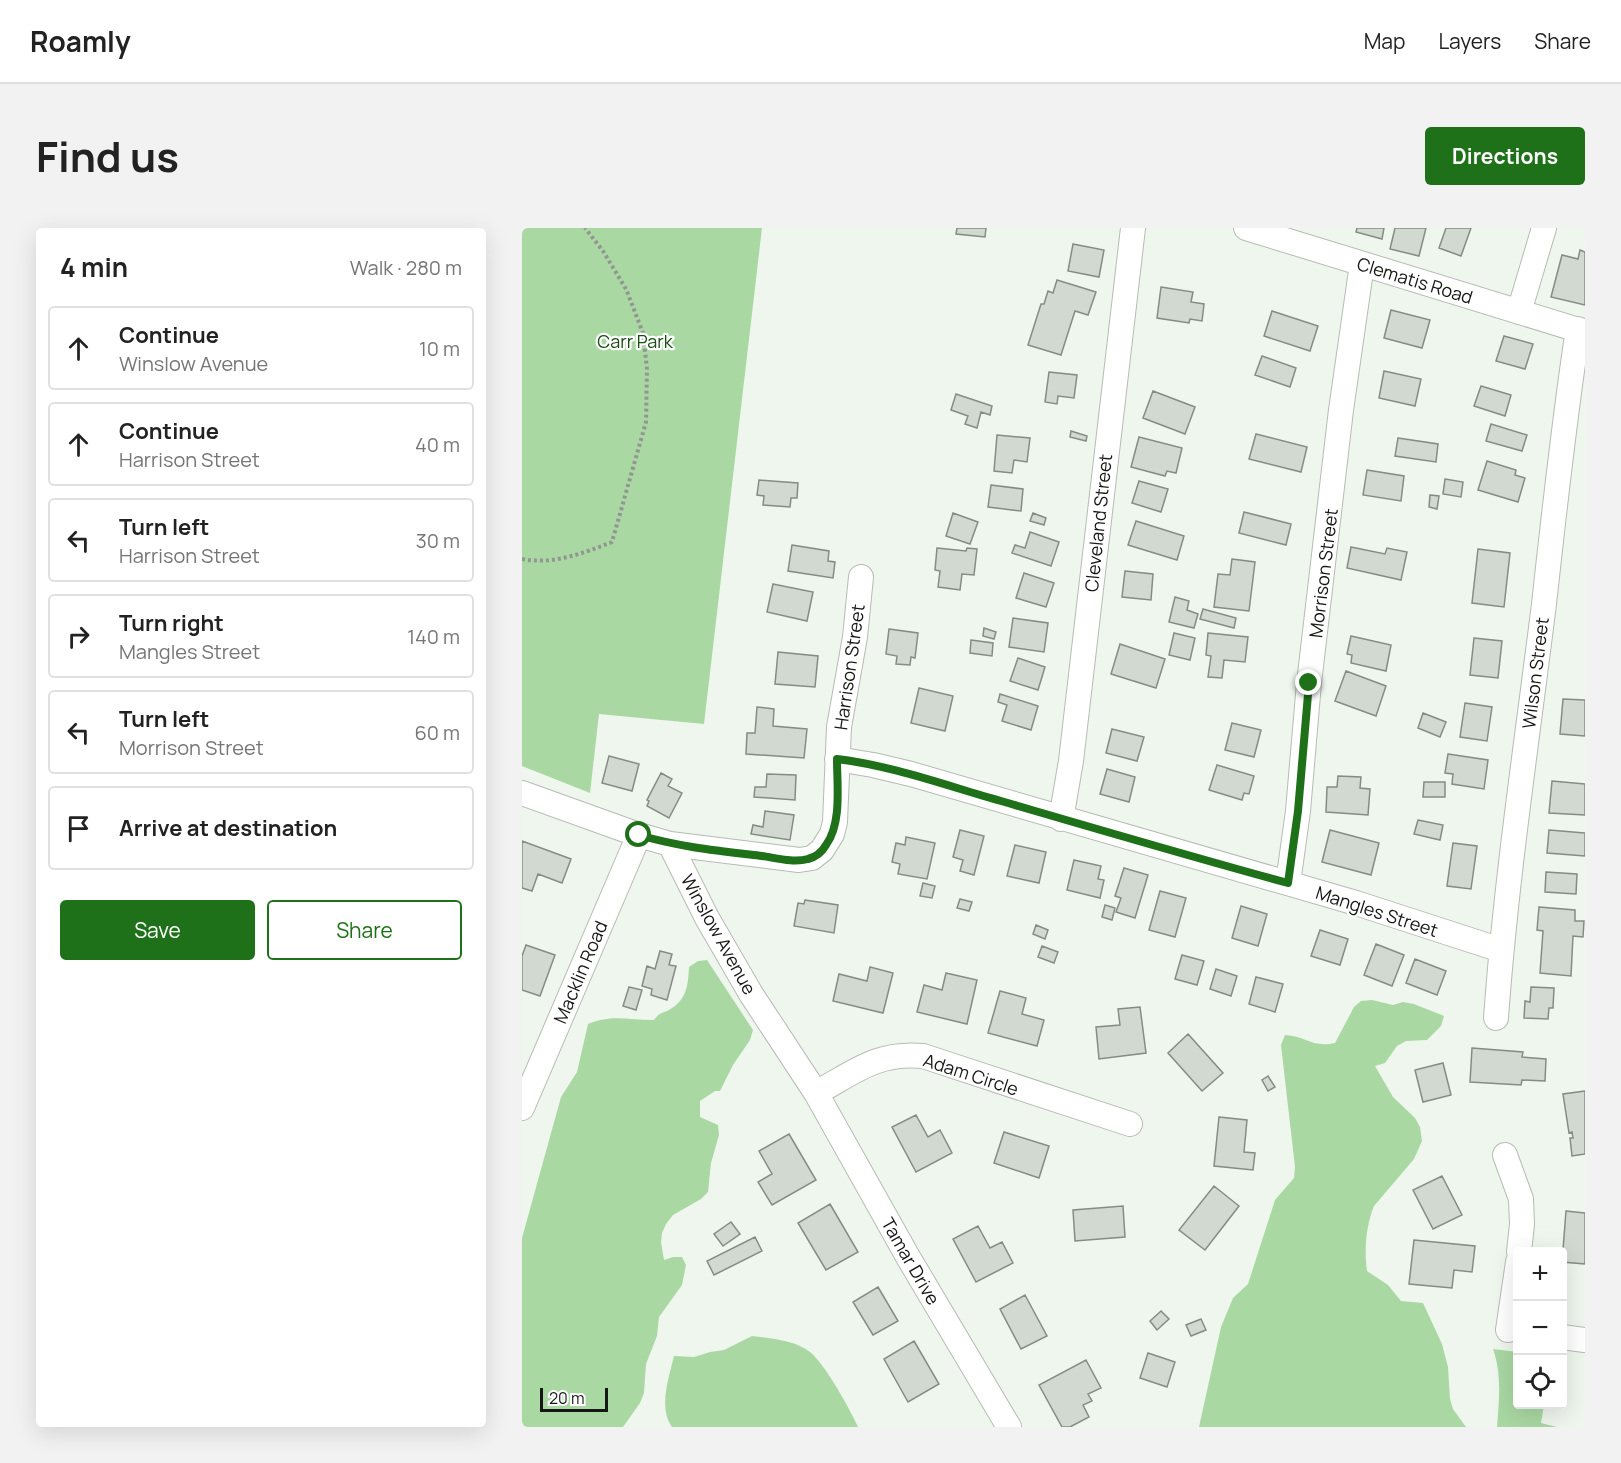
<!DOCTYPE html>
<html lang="en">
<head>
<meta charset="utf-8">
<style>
	:root { --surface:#fff; --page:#f2f2f2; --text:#222; --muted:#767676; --line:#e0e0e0; --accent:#1f7119 }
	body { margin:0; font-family:Manrope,sans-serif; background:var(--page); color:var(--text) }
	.controls { position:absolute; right:18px; bottom:18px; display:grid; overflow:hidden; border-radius:6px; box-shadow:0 6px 24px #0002 }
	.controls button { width:54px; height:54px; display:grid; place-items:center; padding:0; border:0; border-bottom:2px solid var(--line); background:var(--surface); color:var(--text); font:30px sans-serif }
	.scale { position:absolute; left:18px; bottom:15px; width:68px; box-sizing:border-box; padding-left:6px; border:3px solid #161815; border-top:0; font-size:16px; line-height:21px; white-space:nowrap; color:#161815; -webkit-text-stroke:4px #fff; paint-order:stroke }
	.stop { position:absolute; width:18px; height:18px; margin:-14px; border:4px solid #1f7119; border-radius:50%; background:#fff }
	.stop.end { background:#1f7119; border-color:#fff; box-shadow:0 2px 6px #0008 }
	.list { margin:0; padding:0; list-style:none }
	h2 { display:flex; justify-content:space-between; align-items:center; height:78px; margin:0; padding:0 24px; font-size:26px }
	h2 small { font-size:20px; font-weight:400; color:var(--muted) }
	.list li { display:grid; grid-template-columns:39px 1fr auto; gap:18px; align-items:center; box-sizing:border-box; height:84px; margin:0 12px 12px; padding:0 12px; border:2px solid var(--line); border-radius:6px }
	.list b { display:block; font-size:22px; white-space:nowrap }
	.list p { margin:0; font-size:20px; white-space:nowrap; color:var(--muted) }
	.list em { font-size:20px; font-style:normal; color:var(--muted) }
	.actions { display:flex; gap:12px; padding:18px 24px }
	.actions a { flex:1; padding:14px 0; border:2px solid var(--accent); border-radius:6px; text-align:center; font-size:21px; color:var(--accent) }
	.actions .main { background:var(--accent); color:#fff }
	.icon { flex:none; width:33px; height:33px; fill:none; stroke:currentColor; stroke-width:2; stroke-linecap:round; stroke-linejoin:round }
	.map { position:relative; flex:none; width:1063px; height:1199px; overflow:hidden; border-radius:6px }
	header { display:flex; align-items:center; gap:36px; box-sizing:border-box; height:84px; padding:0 30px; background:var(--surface); border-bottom:2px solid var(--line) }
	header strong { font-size:28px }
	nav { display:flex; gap:33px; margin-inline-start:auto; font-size:21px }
	.intro { display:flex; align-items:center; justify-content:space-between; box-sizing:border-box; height:144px; padding:0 36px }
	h1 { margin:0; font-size:42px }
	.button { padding:15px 27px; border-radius:6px; background:var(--accent); color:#fff; font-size:21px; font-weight:700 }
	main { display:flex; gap:36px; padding:0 36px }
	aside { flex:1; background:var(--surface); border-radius:6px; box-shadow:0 6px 24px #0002 }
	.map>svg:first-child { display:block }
	.green { fill:#a9d8a3 }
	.building { fill:#d2d9d1; stroke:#858c84; stroke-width:1.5 }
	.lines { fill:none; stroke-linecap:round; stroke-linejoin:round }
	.minor-casing { stroke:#b5bcb4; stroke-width:26 }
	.path { stroke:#929691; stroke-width:4; stroke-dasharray:3 3; stroke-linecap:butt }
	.minor { stroke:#fff; stroke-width:24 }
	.route { stroke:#1f7119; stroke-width:8 }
	.labels { text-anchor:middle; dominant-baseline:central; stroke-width:4.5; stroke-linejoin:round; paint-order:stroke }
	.street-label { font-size:18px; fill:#161815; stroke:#fff }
	.park-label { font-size:18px; fill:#184d14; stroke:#fff }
</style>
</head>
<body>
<header>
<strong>Roamly</strong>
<nav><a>Map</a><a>Layers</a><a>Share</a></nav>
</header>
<div class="intro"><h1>Find us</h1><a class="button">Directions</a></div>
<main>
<aside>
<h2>4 min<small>Walk · 280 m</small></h2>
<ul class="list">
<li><svg class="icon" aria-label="ahead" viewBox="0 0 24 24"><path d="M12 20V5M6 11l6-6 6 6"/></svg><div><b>Continue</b><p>Winslow Avenue</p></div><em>10 m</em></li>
<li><svg class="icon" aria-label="ahead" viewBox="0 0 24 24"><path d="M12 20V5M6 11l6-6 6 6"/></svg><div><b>Continue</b><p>Harrison Street</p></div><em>40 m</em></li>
<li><svg class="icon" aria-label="left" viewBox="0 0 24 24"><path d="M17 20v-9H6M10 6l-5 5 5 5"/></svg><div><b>Turn left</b><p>Harrison Street</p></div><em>30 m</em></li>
<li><svg class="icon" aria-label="right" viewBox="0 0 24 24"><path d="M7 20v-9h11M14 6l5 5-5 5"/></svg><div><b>Turn right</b><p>Mangles Street</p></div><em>140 m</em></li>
<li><svg class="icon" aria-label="left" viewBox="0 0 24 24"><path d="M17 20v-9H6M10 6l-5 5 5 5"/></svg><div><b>Turn left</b><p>Morrison Street</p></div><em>60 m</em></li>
<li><svg class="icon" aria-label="arrive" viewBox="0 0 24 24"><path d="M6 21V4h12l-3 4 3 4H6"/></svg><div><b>Arrive at destination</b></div></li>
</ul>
<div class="actions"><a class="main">Save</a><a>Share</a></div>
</aside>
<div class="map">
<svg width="1063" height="1199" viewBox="0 0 1063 1199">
	<rect width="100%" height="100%" fill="#eff6ee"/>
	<!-- green -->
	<path class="green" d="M0 0H240L182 496 77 486 68 565 0 538Z
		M185 732 231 802 228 812 211 837 198 863H193L178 873V889L196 897 197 907 189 935 186 964 179 971 151 987 144 996 140 1005 139 1014 142 1032 151 1029H160L164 1037 160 1057 137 1089 135 1108 124 1136 122 1165 118 1175 101 1199H0V1010L39 869 55 844 66 796C89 786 107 792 132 792 138 784 139 786 147 782 165 772 166 757 167 739L176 733Z
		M850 772 871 777 881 774 892 776 922 788 919 798 905 812 884 813 875 818 863 835 853 838 871 869 893 890 898 899 900 913 892 931 852 978C844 997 842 1023 845 1043L866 1057 879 1073 901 1075 920 1116 926 1139 928 1171 931 1181 944 1199H677L699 1099 711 1070 726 1056 753 972 772 950 773 939 759 817 763 807C784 808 790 820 813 815L832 779 839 773Z
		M230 1108C247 1110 274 1112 288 1124 303 1136 328 1181 336 1199H150C136 1180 147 1149 152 1128L172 1129 188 1124 202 1122Z
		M971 1121 995 1124 996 1176 1022 1177 1019 1195 1035 1199H975C977 1173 980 1146 971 1121Z"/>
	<!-- building -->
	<path class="building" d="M435 0H464L463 9 434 6Z
		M835 0H862L860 11 834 4Z
		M873 0H904L897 28 868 21Z
		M924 0H949L939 28 917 20Z
		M551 16 582 22 577 49 546 43Z
		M1058 22 1063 24V77L1029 69 1040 27 1056 31Z
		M535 52 574 64 566 87 553 83 539 127 506 117 519 76H522L526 63 531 65Z
		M639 59 671 64 669 74 682 76 680 93 668 91 667 95 635 90Z
		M869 82 908 92 900 120 862 110Z
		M750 83 796 98 788 123 742 108Z
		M982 108 1011 116 1003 141 974 133Z
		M740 128 774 140 768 159 733 147Z
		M862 143 899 151 893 178 857 170Z
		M527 144 555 147 552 170 536 168 535 176 523 174Z
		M959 158 989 167 983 188 952 178Z
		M631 163 673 179 663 206 621 190Z
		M434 166 470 178 468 187 459 184 455 200 443 196 446 188 429 182Z
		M969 196 1005 207 1000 223 964 213Z
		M549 203 565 208 564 213 548 209Z
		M734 206 785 219 779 244 727 231Z
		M475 207 508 210 505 234 492 232 490 245 472 243Z
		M617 209 660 220 654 245 645 243 643 248 609 239Z
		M876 210 916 216 914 234 873 228Z
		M965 233 994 242 993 247 1003 250 996 274 956 262Z
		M845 242 882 248 879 273 841 267Z
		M923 251 941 254 939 269 921 266Z
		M237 252 276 255 275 270H269L268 279 241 277 242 268 235 267Z
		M617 253 646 261 639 284 610 275Z
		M469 257 501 261 499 283 466 279Z
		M908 267 917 268 915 281 907 279Z
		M722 284 769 296 764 317 717 305Z
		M431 285 456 294 448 316 424 308Z
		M511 285 524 290 522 297 508 293Z
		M614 293 662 308 655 332 606 317Z
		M508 304 537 314 529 338 490 325 493 317 503 320Z
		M270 317 307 323 306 333 313 334 311 350 266 343Z
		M829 319 863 326 865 320 885 324 879 352 825 340Z
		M415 320 444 323 445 320 455 321 452 347 440 346 438 362 416 359 418 343 413 342Z
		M956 321 988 325 982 379 950 375Z
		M710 331 733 334 727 383 692 379 696 346 708 347Z
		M603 343 631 346 629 372 600 369Z
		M502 345 532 355 524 379 494 370Z
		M251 356 291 364 285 393 245 384Z
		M653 369 667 373 665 382 676 386 672 400 647 394Z
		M681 381 714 390 712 400 678 391Z
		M491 390 526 395 522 424 487 419Z
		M462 400 474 404 472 411 461 408Z
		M367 401 396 405 393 430 389 429 388 437 374 436 375 428 364 426Z
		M652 405 673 410 668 432 647 427Z
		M686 405 726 409 723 434 702 432 700 450 686 449 689 428 684 427Z
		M829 408 869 417 864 443 829 435 830 427 825 426Z
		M952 410 980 413 976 450 948 447Z
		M449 412 471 415 470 428 448 425Z
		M598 416 643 431 634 460 589 446Z
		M256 424 296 428 293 459 253 456Z
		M496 430 523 439 516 462 488 453Z
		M824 443 864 458 854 488 813 473Z
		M397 460 431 468 423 503 389 495Z
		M478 466 516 478 509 502 480 493 485 477 476 474Z
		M1041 471 1063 472V508L1038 506Z
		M943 475 970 479 965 513 938 509Z
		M235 479 252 481 251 498 285 501 282 530 224 526 225 505H233Z
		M901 485 924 494 918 509 896 500Z
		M710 495 739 502 732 529 703 522Z
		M590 501 622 509 615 533 584 525Z
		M926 526 966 532 962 561 930 556 931 546 923 545Z
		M87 528 117 536 110 563 80 555Z
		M695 537 732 548 727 566 722 565 720 572 687 562Z
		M585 541 613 549 607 574 578 566Z
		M139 545 150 551 146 558 160 565 147 590 125 578 127 573 125 572Z
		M245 546 274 547 273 572 232 569 233 559H244Z
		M816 548 839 549 838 560 848 561 846 587 804 584 805 559H815Z
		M1030 553 1063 556V587L1027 585Z
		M902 554H923V569H901Z
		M243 583 272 587 268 612 229 606 231 597 241 599Z
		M896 592 921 597 918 612 892 606Z
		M438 602 462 608 452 647 438 643 441 632 431 629Z
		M808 602 857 615 849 647 800 634Z
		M1027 602 1063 605V628L1025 625Z
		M384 609 413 615 405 651 376 646 378 636 370 634 374 615 383 617Z
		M0 613 49 631 40 655 16 646 10 663 0 660Z
		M931 615 955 618 949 661 925 658Z
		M493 617 524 624 517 655 485 648Z
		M552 632 579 638 576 651 582 652 578 670 545 662Z
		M602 640 626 647 613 690 594 684 599 670 593 668Z
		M1024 644 1055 646 1054 666 1023 664Z
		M401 655 413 658 410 670 398 668Z
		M638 663 664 670 653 709 627 702Z
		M438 671 450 674 447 683 435 680Z
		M283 672 316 677 312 705 272 698 276 675 282 676Z
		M583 677 593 680 590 692 580 689Z
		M719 678 745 686 736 718 710 710Z
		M1017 679 1053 682V693H1062L1061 709 1051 708 1049 748 1018 745 1021 703 1015 702Z
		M514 697 526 702 523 711 511 706Z
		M798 702 826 711 818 737 789 728Z
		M854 716 882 727 870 758 842 747Z
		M4 717 33 727 18 768 0 762V728Z
		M520 718 536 724 532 735 516 729Z
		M138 723 150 726 147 737 154 738 145 772 129 767 130 761 120 758 125 738 133 741Z
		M660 727 682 733 675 757 653 751Z
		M893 731 924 743 915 767 884 755Z
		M348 739 371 745 361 785 311 773 317 746 345 753Z
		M694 741 715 748 709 768 688 761Z
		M424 745 455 752 445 796 395 784 402 757 420 762Z
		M734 749 761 756 753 784 727 776Z
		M107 759 120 762 114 782 101 778Z
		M1009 759 1032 760 1031 780H1027L1026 791 1002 790 1003 773 1008 774Z
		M478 763 504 770 500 786 522 792 515 818 466 805Z
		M618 779 624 825 577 831 574 799 598 797 596 781Z
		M666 806 701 845 680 863 646 825Z
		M950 820 1001 824 1000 829 1024 831 1023 853 1000 852 999 857 948 854Z
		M921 835 929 867 901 874 893 842Z
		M746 848 753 859 746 863 740 852Z
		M1063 863V926L1050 928 1048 910H1051L1050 904 1047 905 1041 866Z
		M394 887 406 909 418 902 430 925 394 944 370 899Z
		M697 889 725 892 722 924 733 925 731 942 692 938Z
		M482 904 527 918 517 950 472 935Z
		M267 906 294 952 250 977 236 954 250 946 237 923Z
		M920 948 940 987 911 1001 891 962Z
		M692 958 717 978 683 1022 657 1002Z
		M308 976 336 1024 304 1042 276 995Z
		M601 978 603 1009 553 1013 551 982Z
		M1044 983 1063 985V1036L1040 1034Z
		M209 994 218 1006 201 1018 192 1006Z
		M456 998 468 1020 480 1014 491 1035 454 1054 431 1011Z
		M233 1009 240 1023 192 1047 185 1033Z
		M892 1012 953 1018 950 1044 932 1042 930 1060 887 1056Z
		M356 1059 376 1093 351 1107 331 1074Z
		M503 1067 525 1108 499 1121 478 1081Z
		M639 1083 647 1091 635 1102 628 1093Z
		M679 1091 684 1102 669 1108 664 1097Z
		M392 1113 417 1156 386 1174 362 1131Z
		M626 1125 653 1134 645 1159 618 1150Z
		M564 1132 579 1160 566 1166 570 1173 561 1177 567 1189 548 1199H540L517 1157Z"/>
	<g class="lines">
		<defs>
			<path id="minor" d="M724 0 1063 104
				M997 84 1022 0
				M315 531 351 537 389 546 834 675 979 722
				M0 565 117 607 148 616 185 690 229 766 294 865 386 1029 487 1199
				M539 591 549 533 611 0
				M148 616 277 632 290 630 300 622 310 606 313 594 317 499 333 409 339 349
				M766 655 776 583 787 455 819 182 840 36
				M974 790C984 651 1005 513 1022 376 1032 284 1042 193 1056 101
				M294 865C333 844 354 824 401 828L608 896
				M0 880 117 607
				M983 927 999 971 1000 996 997 1024
				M986 1102 996 1034
				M1040 1109 1063 1112"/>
		</defs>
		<!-- minor casing -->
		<use href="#minor" class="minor-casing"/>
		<!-- path -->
		<path class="path" d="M0 331C31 337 62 325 90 314L124 194 125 141 121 105 104 61 81 23 63 0"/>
		<!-- minor -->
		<use href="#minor" class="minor"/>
	</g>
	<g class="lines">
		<!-- route -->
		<path class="route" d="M117 607C157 619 198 623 240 628 254 630 272 635 286 631 294 629 300 624 304 617 320 595 315 558 315 531 372 538 425 558 479 573 575 601 670 629 766 655L776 583 787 455"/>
	</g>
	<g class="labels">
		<!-- street labels -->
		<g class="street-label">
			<text transform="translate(893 52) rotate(17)">Clematis Road</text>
			<text transform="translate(576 295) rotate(-84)">Cleveland Street</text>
			<text transform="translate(801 345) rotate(-83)">Morrison Street</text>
			<text transform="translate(327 439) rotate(-82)">Harrison Street</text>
			<text transform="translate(1013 445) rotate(-83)">Wilson Street</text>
			<text transform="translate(855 683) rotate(18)">Mangles Street</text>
			<text transform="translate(197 706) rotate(61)">Winslow Avenue</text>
			<text transform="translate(58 744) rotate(-67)">Macklin Road</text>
			<text transform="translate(449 846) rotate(18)">Adam Circle</text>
			<text transform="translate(389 1033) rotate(60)">Tamar Drive</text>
		</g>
		<!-- park labels -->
		<g class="park-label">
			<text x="113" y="113">Carr Park</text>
		</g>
	</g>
</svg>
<div class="controls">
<button>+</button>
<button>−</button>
<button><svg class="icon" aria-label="locate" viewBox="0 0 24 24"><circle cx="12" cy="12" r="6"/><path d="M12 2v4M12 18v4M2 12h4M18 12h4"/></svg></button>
</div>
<div class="scale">20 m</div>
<div class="stop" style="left:117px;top:607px"></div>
<div class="stop end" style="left:787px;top:455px"></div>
</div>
</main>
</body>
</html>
